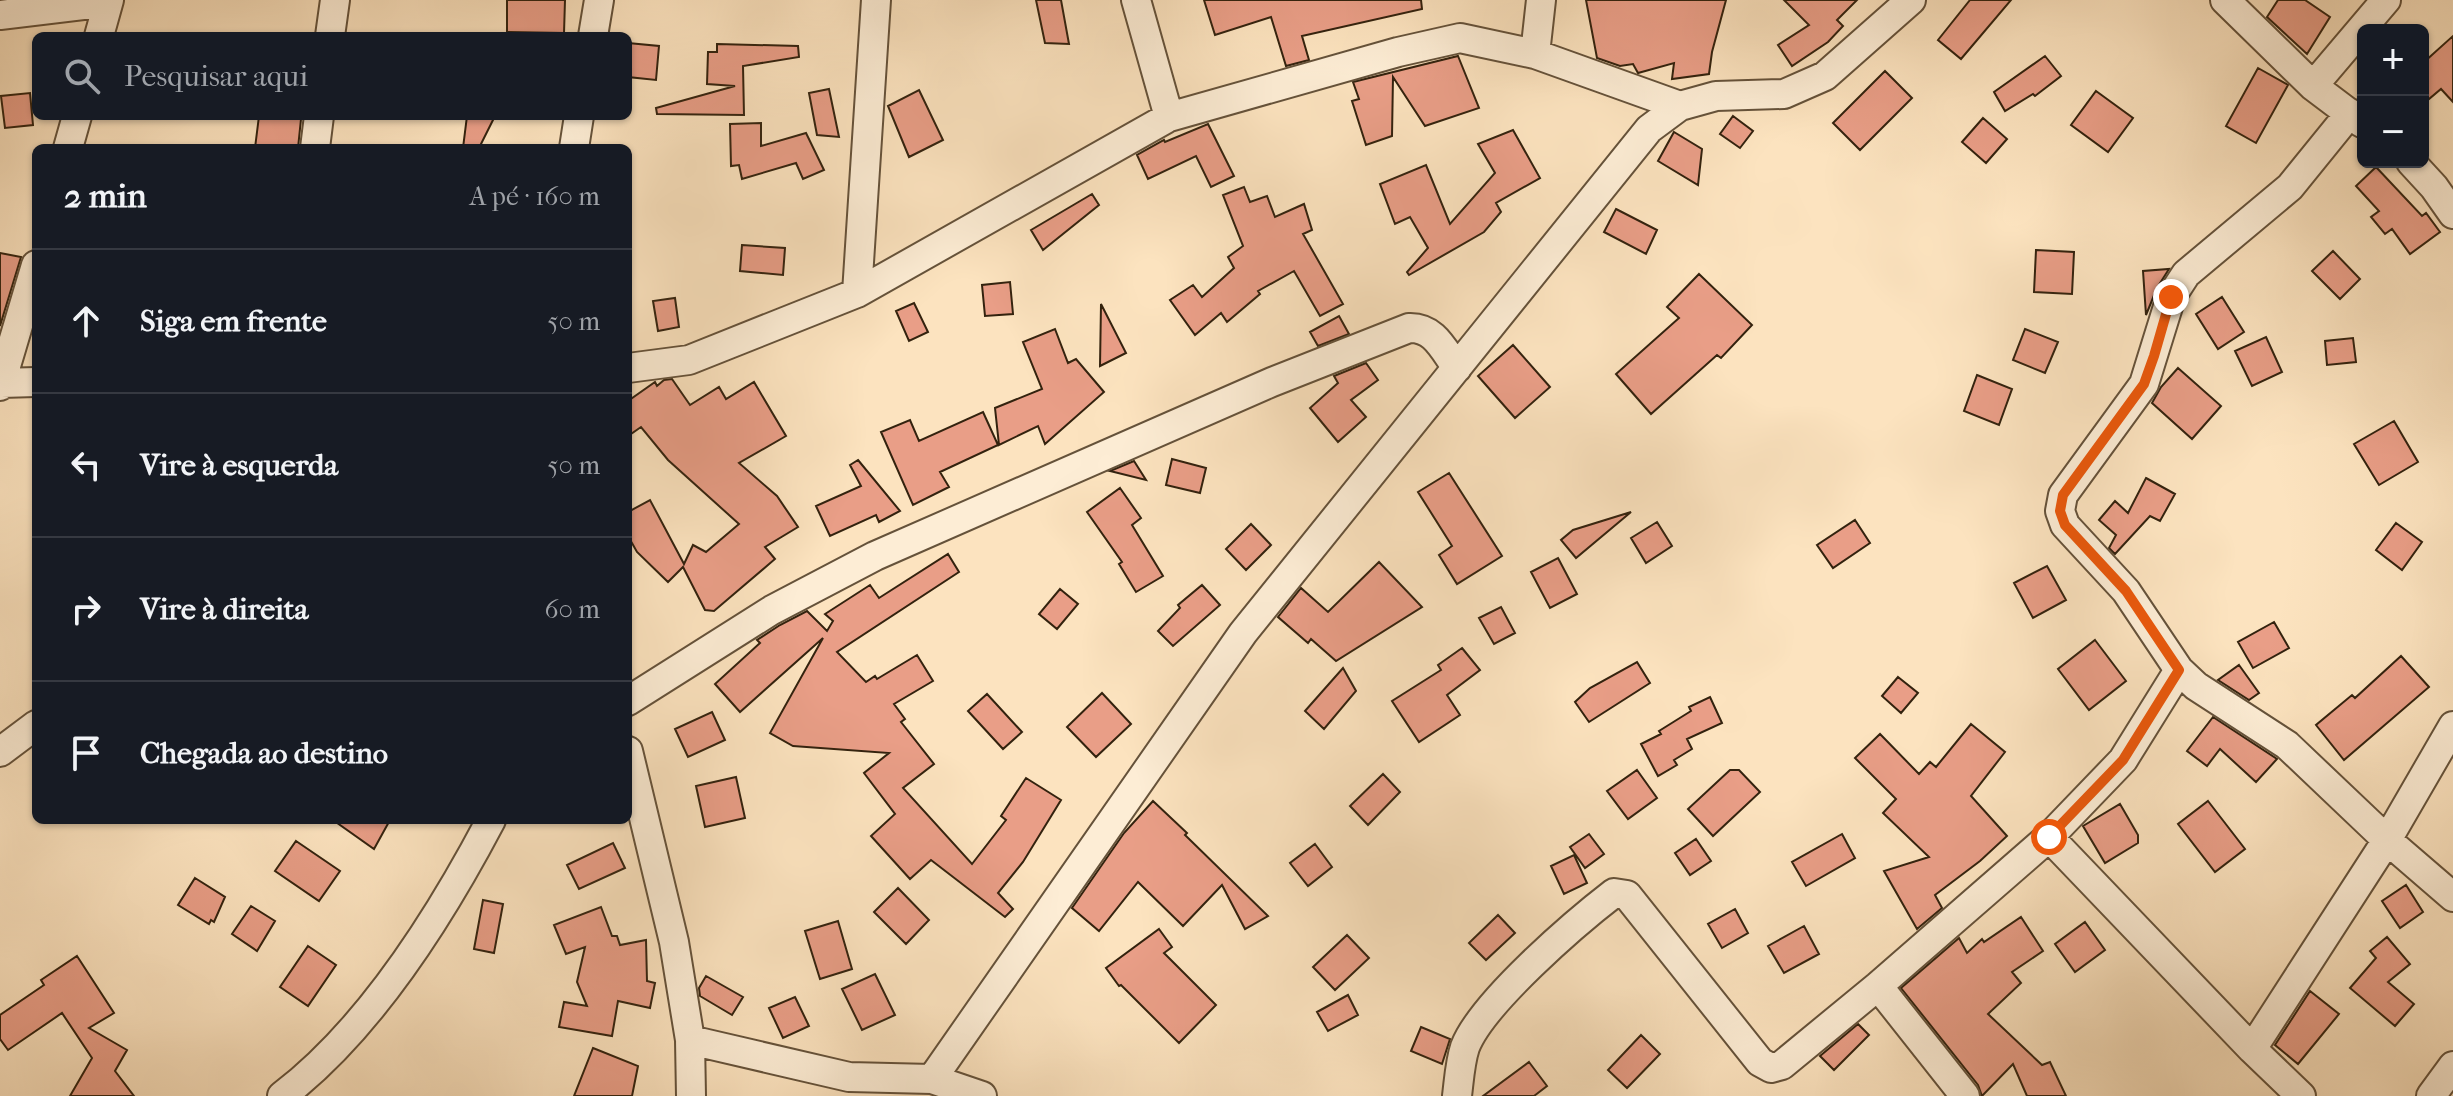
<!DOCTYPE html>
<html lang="pt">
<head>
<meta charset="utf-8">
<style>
	:root { --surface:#171b24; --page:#20242c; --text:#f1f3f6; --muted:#9ea1a6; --line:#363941 }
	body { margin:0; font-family:"IM FELL French Canon",serif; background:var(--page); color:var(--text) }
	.controls { position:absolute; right:24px; top:24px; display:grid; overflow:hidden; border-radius:12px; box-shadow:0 2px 6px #0004 }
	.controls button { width:72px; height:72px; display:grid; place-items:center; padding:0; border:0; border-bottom:2px solid var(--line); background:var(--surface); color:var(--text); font:40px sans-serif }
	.stop { position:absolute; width:24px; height:24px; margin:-18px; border:6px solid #ea580c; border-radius:50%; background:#fff }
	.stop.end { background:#ea580c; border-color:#fff; box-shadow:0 2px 8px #0008 }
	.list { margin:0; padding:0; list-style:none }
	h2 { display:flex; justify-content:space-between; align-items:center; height:104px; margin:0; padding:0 32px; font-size:34px }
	h2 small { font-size:26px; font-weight:400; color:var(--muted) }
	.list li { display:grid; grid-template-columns:52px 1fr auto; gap:24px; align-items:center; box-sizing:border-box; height:144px; padding:0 32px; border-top:2px solid var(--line) }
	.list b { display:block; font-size:30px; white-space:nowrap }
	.list em { font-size:26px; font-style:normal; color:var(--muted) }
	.icon { flex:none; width:44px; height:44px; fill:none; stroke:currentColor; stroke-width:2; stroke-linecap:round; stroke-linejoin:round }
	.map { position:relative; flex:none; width:2453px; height:1096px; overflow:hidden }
	.search { position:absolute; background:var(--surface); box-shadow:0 2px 6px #0004; left:32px; top:32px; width:600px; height:88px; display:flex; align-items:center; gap:20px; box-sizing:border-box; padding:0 28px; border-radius:12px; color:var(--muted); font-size:30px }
	.panel { position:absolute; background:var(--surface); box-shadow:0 2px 6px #0004; left:32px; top:144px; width:600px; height:680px; border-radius:12px }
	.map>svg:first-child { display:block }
	.building { fill:#e99e87; stroke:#33220e; stroke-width:2 }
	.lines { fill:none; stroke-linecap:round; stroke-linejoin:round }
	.street-casing { stroke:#65523a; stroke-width:32 }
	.street { stroke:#fdedd5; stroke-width:28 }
	.route { stroke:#ea580c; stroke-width:10 }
</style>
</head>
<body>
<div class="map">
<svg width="2453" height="1096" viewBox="0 0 2453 1096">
	<rect width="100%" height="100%" fill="#fce3bf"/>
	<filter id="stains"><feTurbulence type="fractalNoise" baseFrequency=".0025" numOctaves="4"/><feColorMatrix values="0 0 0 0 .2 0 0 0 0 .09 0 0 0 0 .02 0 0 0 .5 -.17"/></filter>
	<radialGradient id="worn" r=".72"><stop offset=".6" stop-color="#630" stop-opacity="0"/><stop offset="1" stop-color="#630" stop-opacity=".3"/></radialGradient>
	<!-- building -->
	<path class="building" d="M507 0H565L564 33 507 32Z
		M1036 0H1061L1069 44 1045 43Z
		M1204 0H1421L1422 9 1302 36 1309 60 1286 66 1271 17 1215 35Z
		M1586 0H1726L1712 52 1709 74 1672 79 1674 63 1638 73 1633 64 1620 66 1597 58Z
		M1784 0H1857L1837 20 1843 26 1828 42 1792 66 1778 45 1809 25Z
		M1970 0H2011L1961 59 1938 40Z
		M2278 0H2305L2330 17 2307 54 2267 17Z
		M2453 36V102L2441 89 2423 104V63Z
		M628 43 659 46 656 80 628 77Z
		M717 44 798 46 799 57 743 66 744 115 657 114 656 108 735 86 707 84 708 52H717Z
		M1458 56 1479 108 1425 126 1393 77 1392 136 1366 145 1352 101 1359 99 1353 82Z
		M2045 56 2061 76 2035 96 2033 94 2005 111 1994 92Z
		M2258 68 2288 85 2256 143 2226 126Z
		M1885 71 1912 98 1860 150 1833 123Z
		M829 89 839 137 817 135 809 93Z
		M919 90 943 140 909 157 888 106Z
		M2096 91 2133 118 2108 152 2071 125Z
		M30 93 33 125 5 128 1 96Z
		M259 116 301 119 298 148H255Z
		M467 116H495L479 148H463Z
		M1733 116 1753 131 1740 148 1720 134Z
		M1983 118 2007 139 1986 163 1962 142Z
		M761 123V146L806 133 824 170 803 179 796 163 742 179 739 165 731 166 730 124Z
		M1208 124 1234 176 1211 187 1196 156 1148 179 1137 155 1164 140 1165 142Z
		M1513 130 1540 178 1496 203 1501 212 1484 232 1409 275 1407 272 1428 248 1410 217 1395 224 1380 184 1426 165 1450 224 1495 173 1478 144Z
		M1674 132 1702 149 1698 185 1658 161Z
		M2376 167 2422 216 2426 213 2440 232 2410 254 2392 229 2385 234 2371 217 2379 211 2356 186Z
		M1244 187 1250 202 1267 196 1275 217 1304 204 1312 230 1303 234 1343 304 1320 316 1294 271 1258 291 1260 294 1227 322 1221 313 1195 335 1170 300 1193 285 1202 297 1234 268 1228 257 1243 246 1223 195Z
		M1092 194 1099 205 1043 250 1031 230Z
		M1616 209 1657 230 1646 254 1604 232Z
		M742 245 785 248 783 275 740 271Z
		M2036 250 2074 252 2072 294 2034 292Z
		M2333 251 2360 279 2340 299 2312 271Z
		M0 253 21 257 0 326Z
		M2169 269 2157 288 2146 315 2143 271Z
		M1699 274 1752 325 1721 358 1717 355 1651 414 1616 374 1679 318 1667 307Z
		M1010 282 1013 314 985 316 982 285Z
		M2222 297 2244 332 2218 349 2196 314Z
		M675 298 679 327 658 331 653 301Z
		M914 303 928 332 909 341 896 311Z
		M1101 304 1126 353 1100 366Z
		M1339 316 1349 334 1318 346 1310 332Z
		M1055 329 1068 363 1076 359 1104 392 1045 444 1038 426 999 445 995 408 1042 389 1023 342Z
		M2025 329 2058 342 2045 373 2013 360Z
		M2266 337 2282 372 2252 386 2235 351Z
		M2353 338 2356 362 2327 365 2325 341Z
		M1513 345 1550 387 1515 418 1478 376Z
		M1366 363 1378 380 1351 400 1366 417 1338 442 1310 408 1338 383 1334 376Z
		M2178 368 2221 406 2192 439 2152 403 2161 387Z
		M1977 375 2012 389 1999 425 1964 411Z
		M672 379 690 405 719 387 726 399 754 382 786 436 739 463 777 496 798 527 765 547 775 559 714 611 705 610 683 567 668 582 637 552 628 536V512L650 500 684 564 693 545 706 552 739 524 668 460 641 427 628 436V401L655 382 657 386 664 380Z
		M983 412 998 445 940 472 949 487 913 505 881 432 910 420 919 441Z
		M2394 421 2418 462 2379 485 2354 444Z
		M1172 459 1206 468 1200 493 1166 485Z
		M858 460 900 511 879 522 876 515 830 536 816 506 861 486 850 465Z
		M1134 461 1146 480 1110 471Z
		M1449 473 1502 556 1457 584 1439 555 1452 546 1418 492Z
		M2146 478 2175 494 2160 521 2150 516 2115 554 2109 548 2116 535 2099 520 2115 501 2128 513Z
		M1120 488 1141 518 1132 525 1163 576 1136 592 1119 564 1122 562 1087 512Z
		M1631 512 1576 558 1561 540 1573 530Z
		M1855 520 1870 543 1833 568 1817 545Z
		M1657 522 1672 546 1646 563 1631 538Z
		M2396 523 2422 542 2402 570 2376 550Z
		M1251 524 1271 545 1246 570 1226 549Z
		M948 554 959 572 837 652 866 682 875 676 877 679 917 655 933 681 894 704 905 719 901 722 934 764 903 788 972 864 1006 820 1001 816 1026 778 1061 800 1023 862 998 893 1013 909 1005 917 931 860 910 879 871 836 895 814 864 773 889 753 793 746 770 733 823 638 740 712 715 684 760 643 757 640 780 625 807 611 827 631 833 621 825 614 870 585 879 598Z
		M1558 558 1577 594 1550 608 1531 572Z
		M1379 562 1422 607 1336 661 1311 639 1308 643 1278 617 1301 588 1328 612Z
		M2047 566 2066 600 2033 618 2014 583Z
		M1202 585 1220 605 1173 646 1158 631 1180 608 1178 605Z
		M1060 589 1078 604 1057 629 1039 614Z
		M1501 607 1515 633 1494 644 1479 618Z
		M2274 622 2289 648 2253 668 2238 642Z
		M2095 640 2126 681 2089 710 2058 669Z
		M1462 648 1480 670 1447 695 1460 715 1419 742 1392 701 1441 670 1438 665Z
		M2401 656 2429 687 2344 760 2316 725 2352 695 2355 698Z
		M1637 662 1650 683 1589 722 1575 702 1590 688Z
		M2239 665 2259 693 2249 700 2218 680Z
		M1343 668 1356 691 1324 729 1305 711Z
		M1898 677 1918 693 1901 713 1882 696Z
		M1102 693 1131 724 1096 757 1067 727Z
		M987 694 1022 732 1003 749 968 711Z
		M1710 697 1722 723 1687 739 1692 749 1674 760 1677 765 1658 776 1641 744 1661 734 1659 731 1691 711 1689 707Z
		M712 712 725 740 688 757 675 729Z
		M2213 717 2277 759 2256 782 2220 749 2207 766 2187 751Z
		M1971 724 2005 752 1971 796 2007 836 1980 861 1935 895 1942 908 1917 929 1884 871 1929 857 1883 813 1896 799 1855 758 1880 734 1919 774 1930 762 1936 767Z
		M1637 770 1657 798 1628 819 1607 791Z
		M1730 770H1739L1760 792 1713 836 1688 809Z
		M1383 774 1400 792 1368 825 1350 806Z
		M736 777 745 818 705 827 696 786Z
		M1153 801 1187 833 1185 835 1268 916 1245 929 1222 885 1183 926 1138 882 1099 931 1072 908 1124 833Z
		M2208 801 2245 849 2215 872 2178 824Z
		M2120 804 2138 835V843L2105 863 2083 826Z
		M333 820H390L374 849Z
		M1589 834 1604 854 1585 868 1570 847Z
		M1842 834 1855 858 1806 886 1792 862Z
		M1696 839 1711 861 1690 875 1675 853Z
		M296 841 340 871 319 901 275 871Z
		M613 843 625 868 579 889 567 865Z
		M1315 844 1332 867 1308 886 1290 863Z
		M1574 855 1587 883 1564 894 1551 866Z
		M195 878 225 897 214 922 211 920 209 924 178 905Z
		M2406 885 2423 912 2400 928 2382 901Z
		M898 888 929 920 906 944 874 912Z
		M483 900 503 904 494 953 474 949Z
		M251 906 275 921 257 951 232 934Z
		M601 907 612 936H617L620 945 646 940 647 981 655 983 650 1008 618 1001 612 1036 559 1027 564 1002 587 1006 577 982 585 947 566 954 554 925Z
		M1735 909 1748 933 1722 948 1708 924Z
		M1498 915 1515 933 1486 960 1469 943Z
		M2021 917 2043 951 2012 972 2021 983 1988 1014 2042 1065 2050 1062 2066 1096H2027L2013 1064 1982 1096 1978 1085 1901 988 1959 938 1967 953 1982 939 1984 942Z
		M838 921 852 969 820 979 805 931Z
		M2085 922 2105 950 2075 972 2055 944Z
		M1804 926 1819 954 1784 973 1768 946Z
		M1159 929 1172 947 1164 953 1216 1005 1179 1043 1121 985 1119 986 1106 968Z
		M1347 935 1369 958 1335 990 1313 967Z
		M2387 937 2410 964 2388 982 2414 1004 2395 1026 2350 988 2376 958 2370 951Z
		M308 946 336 965 308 1006 280 987Z
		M77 956 114 1013 89 1028 127 1050 115 1071 134 1096H70L92 1058 62 1013 8 1050 0 1039V1015L44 985 41 980Z
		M875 974 895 1015 862 1030 842 989Z
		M706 976 743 997 732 1015 700 996 699 988Z
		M2310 991 2339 1014 2298 1064 2275 1045Z
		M1348 995 1358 1015 1328 1031 1317 1012Z
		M795 997 809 1026 783 1038 769 1008Z
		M1858 1024 1869 1035 1834 1070 1820 1056Z
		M1421 1027 1450 1039 1442 1064 1411 1051Z
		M1641 1035 1660 1054 1627 1088 1608 1070Z
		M593 1048 638 1066 632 1096H574Z
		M1529 1062 1547 1086 1534 1096H1483Z"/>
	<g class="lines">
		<defs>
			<path id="street" d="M1136 0 1169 117
				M2225 0 2313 86 2362 123
				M0 15 108 2
				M99 36 109 0
				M330 36 335 0
				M593 36 599 0
				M1535 54 1541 0
				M2313 86 2386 0
				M2350 113 2290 187 2186 274 2171 297 2144 384 2063 495 2060 511 2065 525 2126 591 2179 670 2196 686 2287 745 2387 840 2453 897
				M68 148 77 116
				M315 148 319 116
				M574 148 579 116
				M2411 162 2434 187 2453 214
				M857 293 876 0
				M628 368 689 360 857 293 1169 117 1398 52 1460 38 1535 54 1680 106
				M1 383 36 382
				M0 386 36 265
				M628 701 772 610 875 556 1272 382 1409 328C1434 327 1443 349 1457 368
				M628 751 674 942 690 1040 691 1096
				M0 752 36 725
				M2049 837 2252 1049 2301 1096
				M1878 986 1965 1096
				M690 1040 849 1077 932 1079 982 1096
				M2252 1049 2387 840 2453 726
				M932 1079 1243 633 1649 129 1680 106 1716 96 1784 94 1825 76 1911 0
				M282 1096C370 1029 440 917 491 820
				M1457 1096C1459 1080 1460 1062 1465 1047 1482 1003 1575 923 1614 893L1627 895 1760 1062 1771 1068 1782 1065 1878 986 2049 837 2123 760 2179 670
				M2431 1096 2453 1066"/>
		</defs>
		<!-- street casing -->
		<use href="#street" class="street-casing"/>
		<!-- street -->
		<use href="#street" class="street"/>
	</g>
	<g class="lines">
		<!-- route -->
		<path class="route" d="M2049 837 2123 760 2179 670 2126 591 2065 525 2060 511 2063 495 2144 384 2154 356 2171 297"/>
	</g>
	<rect width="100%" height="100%" filter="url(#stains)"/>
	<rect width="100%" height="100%" fill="url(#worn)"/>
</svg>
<div class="controls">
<button>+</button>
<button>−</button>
</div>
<div class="stop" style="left:2049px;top:837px"></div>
<div class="stop end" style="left:2171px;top:297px"></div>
<div class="search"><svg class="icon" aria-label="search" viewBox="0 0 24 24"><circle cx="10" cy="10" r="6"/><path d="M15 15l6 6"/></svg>Pesquisar aqui</div>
<section class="panel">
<h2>2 min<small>A pé · 160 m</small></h2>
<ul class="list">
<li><svg class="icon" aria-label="ahead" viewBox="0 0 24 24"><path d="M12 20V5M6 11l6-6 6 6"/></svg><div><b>Siga em frente</b></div><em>50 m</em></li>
<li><svg class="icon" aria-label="left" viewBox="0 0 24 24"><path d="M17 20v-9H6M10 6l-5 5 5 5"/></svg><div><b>Vire à esquerda</b></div><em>50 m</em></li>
<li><svg class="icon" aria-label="right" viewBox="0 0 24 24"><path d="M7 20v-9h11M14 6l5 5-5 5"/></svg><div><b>Vire à direita</b></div><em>60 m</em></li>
<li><svg class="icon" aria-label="arrive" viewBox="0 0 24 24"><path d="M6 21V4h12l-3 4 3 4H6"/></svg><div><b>Chegada ao destino</b></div></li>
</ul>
</section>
</div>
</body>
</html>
